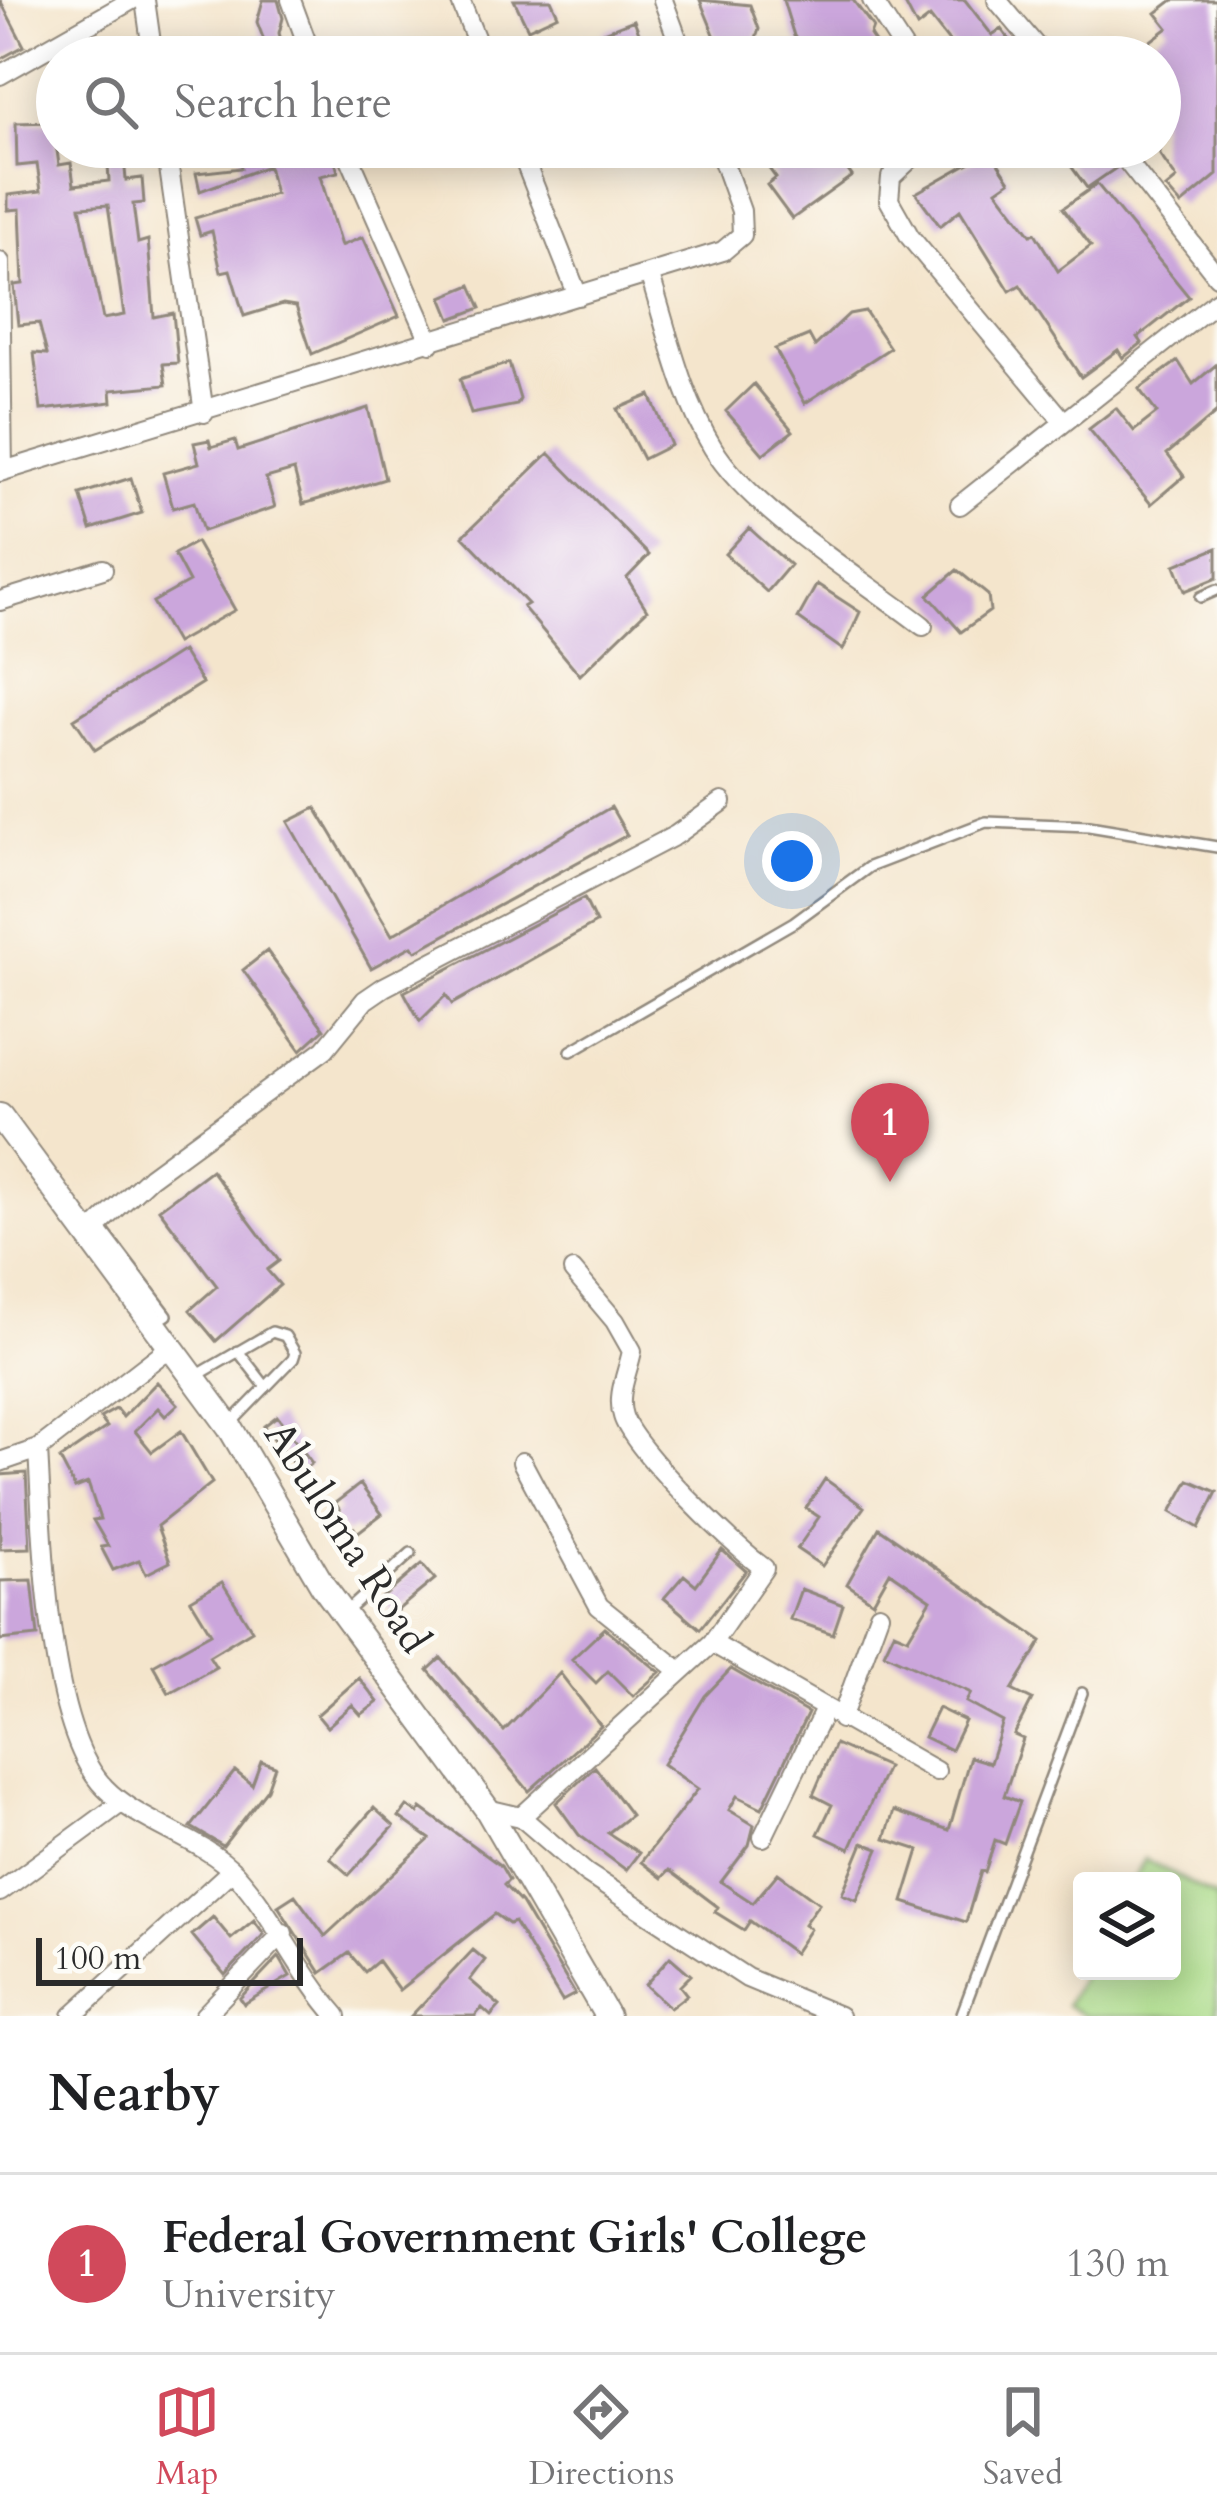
<!DOCTYPE html>
<html lang="en">
<head>
<meta charset="utf-8">
<style>
	:root { --surface:#fff; --page:#f2f2f2; --text:#202124; --muted:#757577; --line:#e0e0e0; --accent:#d1495b }
	body { margin:0; font-family:Cardo,serif; background:var(--page); color:var(--text) }
	.controls { position:absolute; right:36px; bottom:36px; display:grid; overflow:hidden; border-radius:12px; box-shadow:0 6px 30px #0003 }
	.controls button { width:108px; height:108px; display:grid; place-items:center; padding:0; border:0; border-bottom:3px solid var(--line); background:var(--surface); color:var(--text); font:60px sans-serif }
	.scale { position:absolute; left:36px; bottom:30px; width:267px; box-sizing:border-box; padding-left:12px; border:6px solid #2b2b2b; border-top:0; font-size:33px; line-height:42px; white-space:nowrap; color:#2b2b2b; -webkit-text-stroke:9px #fdfcf7; paint-order:stroke }
	.you { position:absolute; left:792px; top:861px; width:42px; height:42px; margin:-30px; border:9px solid #fff; border-radius:50%; background:#1a73e8; box-shadow:0 0 0 18px #1a73e833 }
	.badge { display:grid; place-items:center; width:78px; height:78px; border-radius:50%; background:var(--accent); color:#fff; font-size:39px; font-weight:700 }
	.pin { position:absolute; translate:-50% -99px; filter:drop-shadow(0 3px 6px #0008) }
	.pin::after { content:''; position:absolute; top:63px; width:42px; height:36px; background:inherit; clip-path:polygon(0 0,100% 0,50% 100%) }
	.list { margin:0; padding:0; list-style:none }
	h2 { display:flex; justify-content:space-between; align-items:center; height:156px; margin:0; padding:0 48px; font-size:51px }
	h2 small { font-size:39px; font-weight:400; color:var(--muted) }
	.list li { display:grid; grid-template-columns:78px 1fr auto; gap:36px; align-items:center; box-sizing:border-box; height:180px; padding:0 48px; border-top:3px solid var(--line) }
	.list b { display:block; font-size:45px; white-space:nowrap }
	.list p { margin:0; font-size:39px; white-space:nowrap; color:var(--muted) }
	.list em { font-size:39px; font-style:normal; color:var(--muted) }
	.icon { flex:none; width:66px; height:66px; fill:none; stroke:currentColor; stroke-width:2; stroke-linecap:round; stroke-linejoin:round }
	.map { position:relative; flex:none; width:1217px; height:2016px; overflow:hidden }
	.search { position:absolute; background:var(--surface); box-shadow:0 6px 30px #0003; left:36px; right:36px; top:36px; height:132px; display:flex; align-items:center; gap:30px; box-sizing:border-box; padding:0 42px; border-radius:66px; color:var(--muted); font-size:45px }
	.sheet { height:336px; background:var(--surface) }
	nav { display:flex; justify-content:space-around; align-items:center; box-sizing:border-box; height:168px; border-top:3px solid var(--line); background:var(--surface); font-size:33px; color:var(--muted) }
	nav a { display:grid; justify-items:center; gap:6px }
	nav .on { color:var(--accent) }
	.map>svg:first-child { display:block }
	.green { fill:#aada88; stroke:#6a825a; stroke-width:3 }
	.building { fill:#cba6dc; fill-rule:evenodd }
	.lines { fill:none; stroke-linecap:round; stroke-linejoin:round }
	.service-casing { stroke:#90887c; stroke-width:14 }
	.minor-casing { stroke:#90887c; stroke-width:22 }
	.tertiary-casing { stroke:#90887c; stroke-width:28 }
	.service { stroke:#fff; stroke-width:9 }
	.minor { stroke:#fff; stroke-width:18 }
	.tertiary { stroke:#fff; stroke-width:24 }
	.labels { text-anchor:middle; dominant-baseline:central; stroke-width:9; stroke-linejoin:round; paint-order:stroke }
	.street-label { font-size:42px; fill:#2b2b2b; stroke:#fdfcf7 }
</style>
</head>
<body>
<div class="map">
<svg width="1217" height="2016" viewBox="0 0 1217 2016">
	<rect width="100%" height="100%" fill="#fdfcf7"/>
	<filter id="ink" filterUnits="userSpaceOnUse"><feTurbulence type="fractalNoise" baseFrequency=".00833" numOctaves="2"/><feDisplacementMap in="SourceGraphic" scale="24" xChannelSelector="R" yChannelSelector="G"/><feConvolveMatrix kernelMatrix="1 2 1 2 8 2 1 2 1" color-interpolation-filters="sRGB"/></filter>
	<filter id="wash" filterUnits="userSpaceOnUse"><feTurbulence type="fractalNoise" baseFrequency=".004" numOctaves="4" result="noise"/><feDisplacementMap in="SourceGraphic" scale="48" xChannelSelector="R" yChannelSelector="G"/><feGaussianBlur stdDeviation="2.7" result="paint"/><feColorMatrix in="noise" values="0 0 0 0 0 0 0 0 0 0 0 0 0 0 0 0 0 1.4 0 .05"/><feComposite in="paint" operator="in"/></filter>
	<g filter="url(#wash)">
		<rect width="100%" height="100%" fill="#f4e5cc"/>
		<!-- green -->
		<path class="green" d="M1145 1859 1217 1898V2016H1086L1066 2005 1085 1971H1172V1881H1133Z"/>
		<g id="blocks">
			<!-- building -->
			<path class="building" d="M0 0 24 46 0 59Z
				M263 0H278L283 18 279 33 284 52 270 56 257 22Z
				M514 0H551L558 15 528 29Z
				M700 0 750 5 759 29 756 38 742 48 720 49Z
				M783 0H853L873 27 870 35 885 57H810L794 36Z
				M903 0H965L992 35 1001 29 1023 57H961L930 17 917 27Z
				M1173 0H1217V175L1181 205 1166 188 1177 179 1160 155V57H1129L1168 28 1156 13Z
				M634 20 649 57H613L603 32Z
				M53 122 59 165 71 163 74 185 109 181 107 147H123L126 180 142 178 144 203 133 204 138 243 148 240 154 317 173 313 178 363 163 364 166 385 111 390 112 402 41 410 34 353 47 354 39 323 18 325 14 285 23 284 20 209 8 210V195L41 191 37 164 17 166 16 123ZM108 205 124 315 103 319 80 207Z
				M239 147H331L338 172 320 176 341 246 363 237 399 316 312 354 296 306 283 304 244 316 230 270 221 272 212 231 200 235 195 218 275 194 268 166 200 191 196 173 241 168Z
				M753 147H831L852 176 792 219 767 185 776 178Z
				M1057 147H1103L1116 168 1087 188Z
				M990 151 1010 181 997 190 1031 235 1035 233 1058 271 1091 246 1063 208 1097 184 1189 297 1138 337 1142 343 1123 358 1118 350 1081 377 1020 285 1010 291 960 210 940 226 916 193Z
				M471 285 481 308 451 319 442 297Z
				M865 311 890 348 805 403 775 349 809 335 815 346 849 314Z
				M1178 361 1193 384 1217 364V412L1167 454 1184 476 1151 504 1089 429 1116 408 1134 431 1157 413 1139 389Z
				M509 363 520 399 517 405 471 414 460 379Z
				M754 384 793 431 763 454 726 411Z
				M650 395 671 445 643 459 617 409Z
				M368 408 385 479 303 504 294 470 266 478 275 507 203 531 194 502 173 508 163 473 199 463 194 443 209 440 211 447 235 440 238 450Z
				M549 453 649 555 627 578 647 610 580 675 523 607 528 604 463 536Z
				M131 478 142 513 91 529 80 494Z
				M749 528 790 565 767 592 725 554Z
				M196 542 235 610 176 643 153 602 189 582 174 554Z
				M1217 548V578L1185 591 1175 565Z
				M957 570 988 595 990 611 961 632 928 595Z
				M817 584 860 612 843 650 798 618Z
				M182 651 202 683 95 750 74 719Z
				M611 807 627 835 416 951 412 946 371 968 288 822 316 808 392 935Z
				M584 898 596 923 452 1004 446 995 420 1021 404 992Z
				M267 951 324 1029 301 1050 243 970Z
				M211 1170 279 1261 267 1270 280 1285 216 1341 190 1310 217 1286 159 1209Z
				M157 1382 178 1404 165 1416 158 1408 135 1431 152 1452 181 1431 212 1483 157 1526 170 1562 146 1574 139 1560 113 1570 101 1547 108 1546 93 1520 100 1519 88 1483 75 1488 60 1459 107 1427 100 1418 116 1409 123 1417Z
				M277 1416 312 1463 300 1472 264 1426Z
				M26 1473 30 1548 0 1549V1475Z
				M825 1479 864 1507 822 1566 797 1549 819 1517 806 1508Z
				M1189 1480 1217 1492 1199 1528 1171 1512Z
				M360 1484 382 1514 357 1533 354 1528 346 1534 332 1517 340 1510 335 1503Z
				M879 1528 1042 1641 1012 1690 1032 1700 1014 1735 1023 1739 1004 1796 1020 1802 1005 1844 995 1840 985 1872 981 1871 966 1922 903 1902 919 1850 885 1839 894 1811 949 1830 970 1757 990 1763 1003 1722 966 1702 971 1693 884 1653 894 1632 908 1638 931 1600 890 1572 873 1602 847 1584Z
				M722 1550 746 1571 700 1629 664 1598 684 1575 696 1585Z
				M422 1564 435 1579 394 1613 382 1598Z
				M32 1580 38 1636 0 1640V1581Z
				M222 1582 252 1630 209 1656 216 1667 169 1693 153 1665 211 1633 191 1600Z
				M801 1589 843 1605 833 1634 790 1619Z
				M605 1628 660 1672 633 1696 608 1671 596 1683 572 1659Z
				M441 1658 504 1731 560 1673 601 1726 529 1791 428 1670Z
				M731 1669 808 1713 762 1808 737 1796 729 1810 754 1825 749 1845 721 1882 753 1903 778 1873 819 1903 804 1924 810 1929 794 1953 750 1921 744 1930 715 1912 718 1907 669 1870 662 1878 641 1862 698 1789 663 1764 705 1696Z
				M359 1678 378 1702 361 1715 352 1705 327 1727 317 1715Z
				M938 1708 965 1721 951 1750 924 1737Z
				M835 1744 887 1767 850 1849 818 1834 832 1805 813 1795Z
				M261 1761 275 1766 267 1789 223 1846 191 1827 235 1771 252 1785Z
				M595 1767 631 1815 608 1833 639 1853 626 1870 579 1835 556 1803Z
				M407 1806 418 1813 421 1808 501 1866 509 1880 504 1885 521 1903 575 1994 562 2001 514 1922 509 1924 495 1914 399 1990 378 1961 365 1972 349 1953 321 1973 278 1906 295 1895 325 1936 430 1839 399 1817Z
				M374 1808 394 1826 349 1875 330 1858Z
				M863 1843 879 1849 857 1900 842 1894Z
				M213 1917 231 1939 254 1920 264 1934 225 1975 192 1935Z
				M473 1950 485 1960 470 1980 500 2006 491 2016 482 2008 475 2016H411Z
				M279 1957 290 1976 244 2004 240 1998Z
				M670 1957 691 1975 680 1986 687 1995 670 2008 645 1985Z"/>
		</g>
	</g>
	<g filter="url(#ink)">
		<use href="#blocks" fill-opacity="0" stroke="#90887c" stroke-width="3"/>
		<g class="lines">
			<defs>
				<path id="service" d="M1201 597 1217 590
					M571 1051 794 922 869 867 986 822 1089 826 1217 847
					M101 1228 167 1315 156 1322
					M238 1351 266 1387
					M196 1376 272 1332 285 1336 295 1353 293 1359 232 1422
					M344 1614 411 1553
					M961 2016 1082 1693"/>
				<path id="minor" d="M145 0 153 57
					M291 0 312 57
					M460 0 483 57
					M663 0 684 57
					M872 0 909 57
					M997 0 1045 57
					M0 75 132 0
					M166 147 204 413
					M345 147 431 343
					M519 147 578 296
					M923 147 891 177 889 200 910 237 1064 422
					M1116 147 1217 276
					M0 262 3 471
					M650 276C668 333 681 396 713 448 750 510 864 580 923 626
					M0 472 723 251 742 235 741 211 718 147
					M960 505 1217 301
					M0 601 103 569
					M88 1235 150 1177 325 1049 365 1000 384 987 676 835 722 802
					M38 1449C43 1533 46 1729 105 1788 141 1825 201 1837 236 1874 276 1918 298 1972 337 2016
					M0 1462 38 1449 169 1348
					M522 1462 599 1606 680 1671
					M712 1643 936 1771
					M841 1719 879 1614
					M487 1809 521 1817 586 1873 747 1978 839 2016
					M521 1817 712 1643 764 1568C735 1548 632 1448 623 1416 616 1395 628 1372 632 1351L615 1321 573 1271
					M763 1837 825 1709
					M0 1892 121 1803
					M72 2016 232 1870
					M204 2016 283 1933"/>
				<path id="tertiary" d="M0 1116 229 1426 323 1586 487 1809 607 2016"/>
			</defs>
			<!-- service casing -->
			<use href="#service" class="service-casing"/>
			<!-- minor casing -->
			<use href="#minor" class="minor-casing"/>
			<!-- tertiary casing -->
			<use href="#tertiary" class="tertiary-casing"/>
			<!-- service -->
			<use href="#service" class="service"/>
			<!-- minor -->
			<use href="#minor" class="minor"/>
			<!-- tertiary -->
			<use href="#tertiary" class="tertiary"/>
		</g>
	</g>
	<g class="labels">
		<!-- street labels -->
		<g class="street-label">
			<text transform="translate(347 1537) rotate(57)">Abuloma Road</text>
		</g>
	</g>
</svg>
<div class="controls">
<button><svg class="icon" aria-label="layers" viewBox="0 0 24 24"><path d="M12 4l9 5-9 5-9-5zM3 14l9 5 9-5"/></svg></button>
</div>
<div class="scale">100 m</div>
<div class="you"></div>
<div class="pin badge" style="left:890px;top:1182px">1</div>
<div class="search"><svg class="icon" aria-label="search" viewBox="0 0 24 24"><circle cx="10" cy="10" r="6"/><path d="M15 15l6 6"/></svg>Search here</div>
</div>
<section class="sheet">
<h2>Nearby<small></small></h2>
<ul class="list">
<li><span class="badge">1</span><div><b>Federal Government Girls' College</b><p>University</p></div><em>130 m</em></li>
</ul>
</section>
<nav>
<a class="on"><svg class="icon" aria-label="map" viewBox="0 0 24 24"><path d="M3 6l6-2 6 2 6-2v14l-6 2-6-2-6 2zM9 4v14M15 6v14"/></svg>Map</a>
<a><svg class="icon" aria-label="directions" viewBox="0 0 24 24"><path d="M12 3l9 9-9 9-9-9zM9 14v-3h6M13 9l2 2-2 2"/></svg>Directions</a>
<a><svg class="icon" aria-label="saved" viewBox="0 0 24 24"><path d="M7 4h10v16l-5-4-5 4z"/></svg>Saved</a>
</nav>
</body>
</html>
